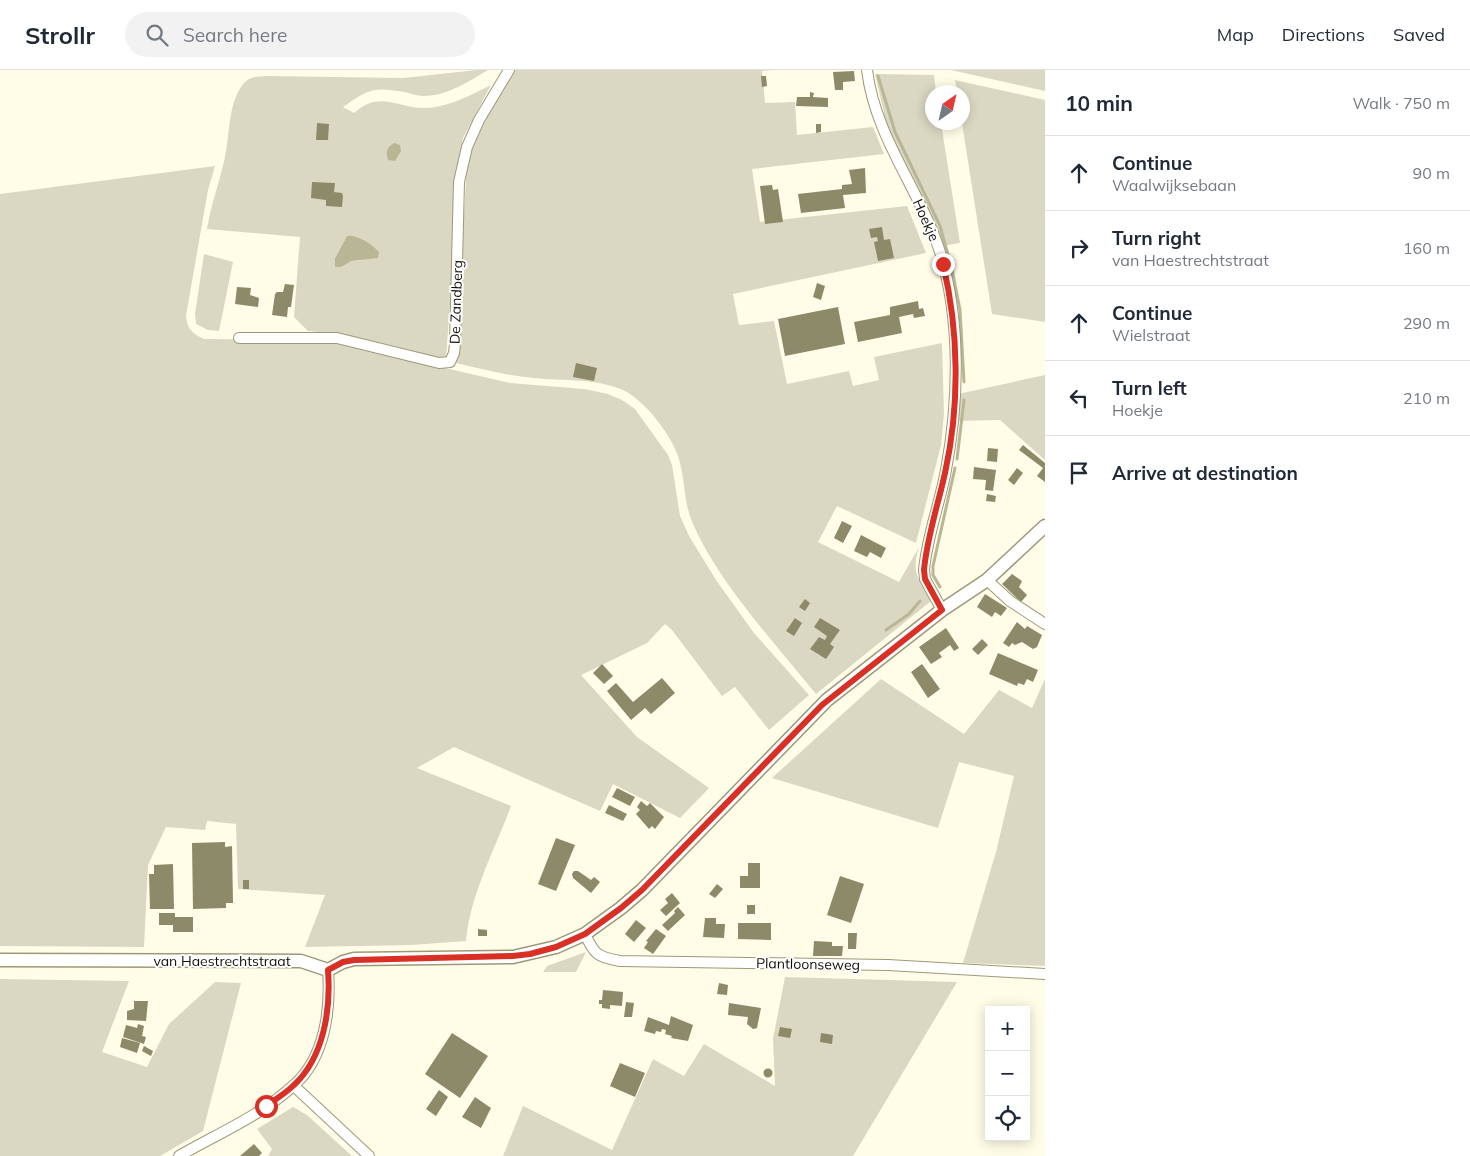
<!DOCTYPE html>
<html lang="en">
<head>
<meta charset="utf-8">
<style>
	:root { --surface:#fff; --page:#f2f2f3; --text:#1f2937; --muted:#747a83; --line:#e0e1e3 }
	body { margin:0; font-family:Mulish,sans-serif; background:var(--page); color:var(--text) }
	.controls { position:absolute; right:15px; bottom:15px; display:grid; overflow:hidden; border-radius:0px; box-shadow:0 2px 12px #0003 }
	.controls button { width:45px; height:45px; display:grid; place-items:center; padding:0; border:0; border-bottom:1px solid var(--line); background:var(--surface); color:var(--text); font:25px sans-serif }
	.compass { position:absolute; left:925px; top:15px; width:45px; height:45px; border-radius:50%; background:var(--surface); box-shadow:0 2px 12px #0003; rotate:34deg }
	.stop { position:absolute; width:15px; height:15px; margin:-11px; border:4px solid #d93025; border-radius:50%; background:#fff }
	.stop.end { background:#d93025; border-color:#fff; box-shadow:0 1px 5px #0008 }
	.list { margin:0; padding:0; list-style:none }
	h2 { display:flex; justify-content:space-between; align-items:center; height:65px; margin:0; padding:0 20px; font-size:21px }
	h2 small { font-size:16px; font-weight:400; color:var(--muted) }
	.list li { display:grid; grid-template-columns:32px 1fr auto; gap:15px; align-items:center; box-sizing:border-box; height:75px; padding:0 20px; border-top:1px solid var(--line) }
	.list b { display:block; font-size:19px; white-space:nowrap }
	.list p { margin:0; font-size:16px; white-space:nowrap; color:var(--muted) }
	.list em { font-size:16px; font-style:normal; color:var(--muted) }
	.icon { flex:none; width:28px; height:28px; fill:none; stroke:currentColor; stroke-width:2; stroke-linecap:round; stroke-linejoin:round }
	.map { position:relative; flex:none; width:1045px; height:1086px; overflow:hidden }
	header { display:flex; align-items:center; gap:30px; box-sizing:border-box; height:70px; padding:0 25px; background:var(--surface); border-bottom:1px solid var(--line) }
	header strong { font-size:24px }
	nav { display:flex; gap:28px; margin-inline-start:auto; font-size:18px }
	.search { width:350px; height:45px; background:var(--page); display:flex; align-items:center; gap:12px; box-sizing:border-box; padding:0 18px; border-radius:28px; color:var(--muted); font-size:19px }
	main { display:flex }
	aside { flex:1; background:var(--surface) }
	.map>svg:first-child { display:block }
	.green { fill:#dad8c3; fill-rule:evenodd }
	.water { fill:#b9b695 }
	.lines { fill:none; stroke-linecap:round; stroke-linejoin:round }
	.stream { stroke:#b9b695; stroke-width:3 }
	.building { fill:#8d8a69 }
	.minor-casing { stroke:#9d9978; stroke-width:12 }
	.tertiary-casing { stroke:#9d9978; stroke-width:15 }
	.minor { stroke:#fff; stroke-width:10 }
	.tertiary { stroke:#fff; stroke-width:12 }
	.route { stroke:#d93025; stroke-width:6 }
	.labels { text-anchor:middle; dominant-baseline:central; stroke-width:4; stroke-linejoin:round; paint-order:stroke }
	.street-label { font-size:14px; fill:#131105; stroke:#fff }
</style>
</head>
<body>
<header>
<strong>Strollr</strong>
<div class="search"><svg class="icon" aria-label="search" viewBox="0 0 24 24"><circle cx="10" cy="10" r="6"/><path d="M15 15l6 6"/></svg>Search here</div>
<nav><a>Map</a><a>Directions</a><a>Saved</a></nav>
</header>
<main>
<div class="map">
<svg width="1045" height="1086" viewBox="0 0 1045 1086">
	<rect width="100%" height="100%" fill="#fffde7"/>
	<!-- green -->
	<path class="green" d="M477 0H488C468 12 447 26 423 26 417 26 410 23 404 22 373 16 367 20 343 37L354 43C380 20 396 38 424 38 447 38 471 25 491 15L463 68 460 86 446 291C400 276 356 265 308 261L294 247 300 167 207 159C211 134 220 111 225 87 230 64 228 30 245 12 251 6 259 7 267 6L403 8ZM347 166 363 190 351 191 335 188Z
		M510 0H774L762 1 765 33 795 32 797 65 873 57 884 84 752 99 760 152 907 136 926 183 733 224 739 255 774 251 787 314 849 301 853 316 879 310 874 287 942 273 944 344 941 375 916 473 837 436 818 472 899 512 919 477C911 502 918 510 931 531L816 624C775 573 715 509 691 449 684 431 685 412 680 393 675 369 646 331 623 320 595 308 564 311 534 308 508 306 482 299 456 293L467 90 472 70Z
		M951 0H1045V21L960 2Z
		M875 4 934 5 936 22H932V52L941 53 960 173 942 176 927 136 887 56Z
		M955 10 1045 30V252L992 244 962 53V22H957Z
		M215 96 208 120 186 246C187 259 193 264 204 269L324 270 510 313 584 319 608 324 622 330 635 339 668 385 672 395 680 446 689 466 716 510 754 563 809 625 769 660 735 617 722 626 672 560 665 554 647 573 581 605 637 667 709 718 680 748 613 714 600 741 454 677 417 698 511 736C495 779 470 825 466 871L411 875 305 877 325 825 238 819 236 754 207 751 205 760 166 757 148 795 144 877 0 876V124Z
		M204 184 233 192 219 261 208 260 196 254 195 244Z
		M1045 305V390L1000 350 956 351 958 324Z
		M881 609 964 664 999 620 1032 638 1045 609V896L963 893 996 782 1014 706 959 692 938 758 772 708Z
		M586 882 576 902H543L547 896Z
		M785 907 957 912 853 1086H503L523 1036 612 1080 653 989 684 1006 704 974 775 1016 773 969Z
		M0 909 129 911 102 982 147 997 169 954 215 912 241 913 203 1061 160 1086H0Z
		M293 1037 307 1045 352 1086H268L272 1079 257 1059Z"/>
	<!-- water -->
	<path class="water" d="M394 73 400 75 401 81 395 91 388 90C386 82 386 78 394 73Z
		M347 166C357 164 373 175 379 182L378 188 351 191 341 197H335V188Z"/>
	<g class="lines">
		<!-- stream -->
		<path class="stream" d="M878 6 895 62 940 156 952 199 960 240 964 312
			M957 389 964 330
			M940 517 933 505V496L955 398
			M886 560 909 544 920 531"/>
	</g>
	<!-- building -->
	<path class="building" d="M854 1 855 11 843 12V20H835L833 2Z
		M761 6H766L767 16 762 17Z
		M810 22 814 23 813 27 828 28V37L796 36 797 27H810Z
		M317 53 329 54 328 70H316Z
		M816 54H821V62L816 63Z
		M865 98 866 123 843 125 845 138 801 143 798 124 842 119V115L852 114 849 100Z
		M312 112 335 113 334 122 342 123 343 126 342 137 326 136V130L311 128Z
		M772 115 773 120 778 119 783 152 765 154 760 116Z
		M882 157 884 170 890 169 894 188 878 191 874 172 878 171 877 167 871 168 869 159Z
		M817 213 825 216 821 230 813 227Z
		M285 214 294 215 291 237H288L287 247 272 245 275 224 277 222H283Z
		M237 217 251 218 250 225 259 228 258 237 235 234Z
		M918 231 919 239 923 238 925 246 914 248 913 244 899 247 902 263 858 272 854 252 890 245V237Z
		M838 237 845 274 785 286 778 249Z
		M576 293 597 298 594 311 573 307Z
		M1023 375 1045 393V412L1037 406 1043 398 1019 380Z
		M988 378 998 379 997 392 987 391Z
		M974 397 996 400 993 421 985 420 986 410 973 409Z
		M1017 398 1023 403 1014 415 1008 410Z
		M987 424 996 426 995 432 986 431Z
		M842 451 852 456 843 473 834 468Z
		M861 465 886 478 881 488 870 482 867 487 854 481Z
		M1012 504 1022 511 1019 517 1027 525 1021 532 1002 514Z
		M985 524 1007 538 1001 546 995 542 992 547 977 537Z
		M805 529 810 533 805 541 799 537Z
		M795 548 802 553 794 566 786 561Z
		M820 548 840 560 830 574 834 577 826 589 810 579 819 567 825 570 827 566 814 557Z
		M1017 552 1025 559 1027 556 1042 565 1037 577 1033 579 1022 572 1015 575 1012 573 1009 577 1003 573Z
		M946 558 959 578 954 581 950 575 939 583 942 587 931 594 919 577Z
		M982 569 988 575 978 585 972 579Z
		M998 583 1038 600 1033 612 1027 609 1024 615 1018 613 1017 616 989 604Z
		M602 594 613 606 604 614 593 603Z
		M922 594 940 619 928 628 911 602Z
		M662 608 675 623 651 644 645 638 631 650 607 621 616 613 633 632Z
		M617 718 635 727 630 736 612 727Z
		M641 731 647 736 650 733 664 747 655 759 652 756 649 759 636 744 640 740 637 737Z
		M609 735 627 744 623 751 605 743Z
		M556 768 575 775 556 821 538 814Z
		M225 772V777L232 776 233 833H226V838L193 839 192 773Z
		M748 793H760V818H740V806H748Z
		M173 794 174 839H150L149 804H154V795Z
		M574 801H578L591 810 594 807 600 812 591 823 573 808 572 804Z
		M840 806 864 814 851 853 827 845Z
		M243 810H249V819H243Z
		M717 814 723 819 715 828 709 824Z
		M672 823 680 833 666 846 660 840 668 833 665 829Z
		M747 835H755V844H747Z
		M678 837 685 845 668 861 662 855 675 843 674 841Z
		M159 843H175V847H193V862H173V855H159Z
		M705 848H716V854H725L724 868 703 867Z
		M636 850 646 858 634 872 625 864Z
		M738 853H771V870L738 869Z
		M478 859 487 860V866H478Z
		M656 859 666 866 653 884 644 878 648 872 646 871Z
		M848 863H857L856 879H848Z
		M814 871 832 872V876H843L842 886H813Z
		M719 913 728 915 727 925 717 924Z
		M603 920 623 922 622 936 610 935V939L602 938V934H599V930H602Z
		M134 931H148L146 951 127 950V941L134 939Z
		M626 932 634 933 632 947H624Z
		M729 933 761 938 757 958 753 959 747 954 748 947 728 945Z
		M671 946 693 955 688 971 671 968 672 966 665 964 666 960 662 959 661 962 656 961 655 964 644 961 648 947 669 955Z
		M138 954 144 956 142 966 146 967 144 974 123 967 126 955 137 958Z
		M780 957 792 959 790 968 778 966Z
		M452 963 488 986 460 1028 425 1004Z
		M821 963 833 965 832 974 820 972Z
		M122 968 140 973 137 983 120 977Z
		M144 976 153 981 151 986 142 981Z
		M620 993 645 1003 635 1027 610 1016Z
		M763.5 1003a4.5 4.5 0 1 1 9 0a4.5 4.5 0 1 1-9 0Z
		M439 1020 448 1027 436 1046 426 1039Z
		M475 1027 491 1038 481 1058 462 1047Z
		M254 1074 262 1083 259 1086H240Z"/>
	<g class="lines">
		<defs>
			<path id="minor" d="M867 0C875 67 920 120 940 182 961 251 959 330 946 400 940 433 927 466 924 500L925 509 942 540
				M239 268H337L439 293 450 292 454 283 455 274 459 112 467 77 479 50 509 0
				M987 510 1010 531 1045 554
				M585 864C594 884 597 887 620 891L888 895 1045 904
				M294 1016 369 1086
				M179 1086C217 1064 262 1045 294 1015 325 988 331 939 328 900"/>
			<path id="tertiary" d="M0 890 301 891 328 900 343 892 354 889 513 887 556 877 585 864 621 838 642 820 827 630 942 540 987 510 1045 456"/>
		</defs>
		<!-- minor casing -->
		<use href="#minor" class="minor-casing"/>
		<!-- tertiary casing -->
		<use href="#tertiary" class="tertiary-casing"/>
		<!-- minor -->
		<use href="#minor" class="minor"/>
		<!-- tertiary -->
		<use href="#tertiary" class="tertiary"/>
	</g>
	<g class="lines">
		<!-- route -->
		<path class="route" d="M266 1036C276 1029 286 1023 294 1015 324 987 331 939 328 900L343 892 354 890 513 886 530 884 556 877 585 864 621 838 642 820 822 635 942 540 925 509 924 500C927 467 938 435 945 403 960 335 959 261 943 194"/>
	</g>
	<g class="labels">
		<!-- street labels -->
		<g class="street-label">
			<text transform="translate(926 150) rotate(66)">Hoekje</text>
			<text transform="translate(456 232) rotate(-88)">De Zandberg</text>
			<text x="222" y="891">van Haestrechtstraat</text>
			<text transform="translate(808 894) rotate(1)">Plantloonseweg</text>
		</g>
	</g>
</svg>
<div class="controls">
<button>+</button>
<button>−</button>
<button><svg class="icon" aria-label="locate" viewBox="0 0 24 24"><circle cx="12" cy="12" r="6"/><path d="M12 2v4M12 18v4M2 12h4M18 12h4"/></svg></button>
</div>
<svg class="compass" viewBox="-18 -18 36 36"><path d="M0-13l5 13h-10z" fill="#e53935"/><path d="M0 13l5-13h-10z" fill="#747a83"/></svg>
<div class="stop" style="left:266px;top:1036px"></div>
<div class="stop end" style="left:943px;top:194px"></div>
</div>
<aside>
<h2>10 min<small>Walk · 750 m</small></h2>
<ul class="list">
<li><svg class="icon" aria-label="ahead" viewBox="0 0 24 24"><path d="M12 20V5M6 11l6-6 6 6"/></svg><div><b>Continue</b><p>Waalwijksebaan</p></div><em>90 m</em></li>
<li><svg class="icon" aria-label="right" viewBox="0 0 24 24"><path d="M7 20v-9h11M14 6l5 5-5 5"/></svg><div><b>Turn right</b><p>van Haestrechtstraat</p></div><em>160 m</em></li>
<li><svg class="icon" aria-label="ahead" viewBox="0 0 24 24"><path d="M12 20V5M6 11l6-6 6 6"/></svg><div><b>Continue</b><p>Wielstraat</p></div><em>290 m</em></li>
<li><svg class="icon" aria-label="left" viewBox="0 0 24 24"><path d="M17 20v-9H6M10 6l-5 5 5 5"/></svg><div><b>Turn left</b><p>Hoekje</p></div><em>210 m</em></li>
<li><svg class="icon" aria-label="arrive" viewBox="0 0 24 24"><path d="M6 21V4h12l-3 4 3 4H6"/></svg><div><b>Arrive at destination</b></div></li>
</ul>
</aside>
</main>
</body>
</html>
